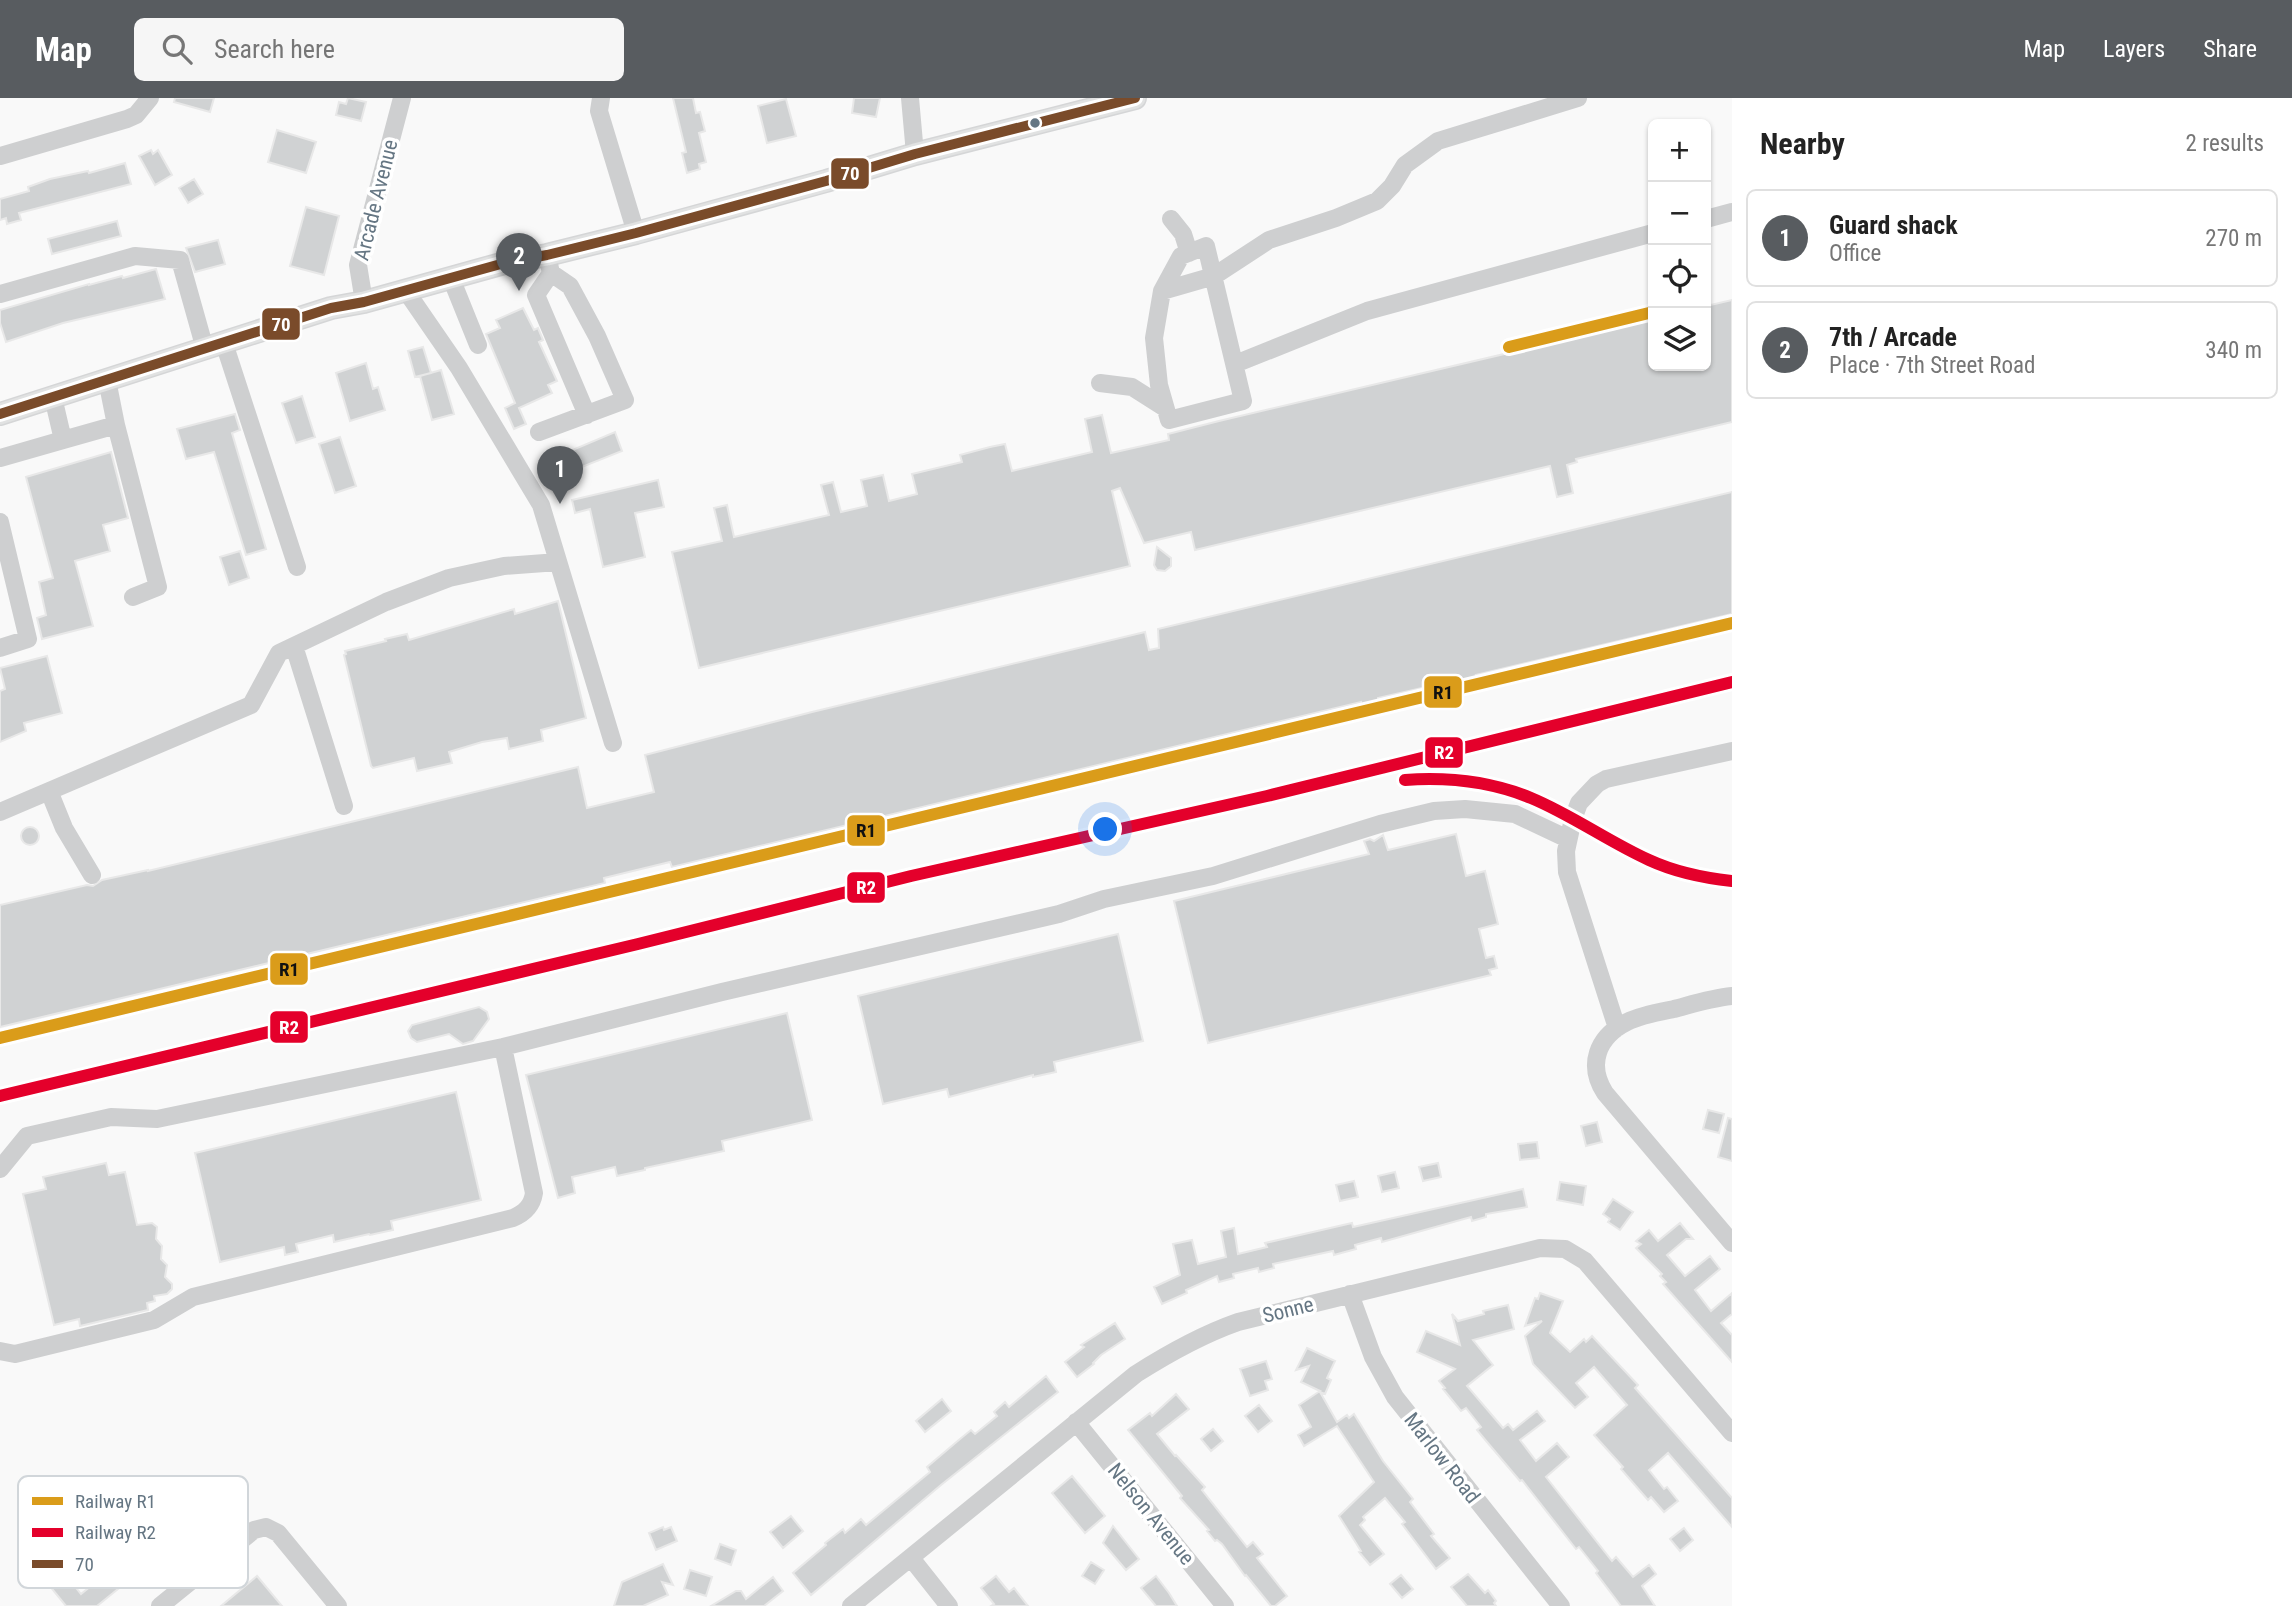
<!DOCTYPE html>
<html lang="en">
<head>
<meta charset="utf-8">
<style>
	:root { --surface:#fff; --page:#f6f6f6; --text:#222; --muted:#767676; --line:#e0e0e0; --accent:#585c60 }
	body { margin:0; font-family:"Roboto Condensed",sans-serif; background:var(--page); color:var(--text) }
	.controls { position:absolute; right:21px; top:21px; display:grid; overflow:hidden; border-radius:10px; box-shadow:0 2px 5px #0004 }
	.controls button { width:63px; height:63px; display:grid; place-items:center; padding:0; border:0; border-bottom:2px solid var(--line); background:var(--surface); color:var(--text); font:35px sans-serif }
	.you { position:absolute; left:1106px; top:732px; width:24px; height:24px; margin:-18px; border:5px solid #fff; border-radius:50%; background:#1a73e8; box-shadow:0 0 0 10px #1a73e833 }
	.badge { display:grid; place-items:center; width:46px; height:46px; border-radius:50%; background:var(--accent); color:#fff; font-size:23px; font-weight:700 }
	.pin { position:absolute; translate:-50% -58px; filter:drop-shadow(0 2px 4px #0008) }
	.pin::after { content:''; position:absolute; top:37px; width:24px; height:21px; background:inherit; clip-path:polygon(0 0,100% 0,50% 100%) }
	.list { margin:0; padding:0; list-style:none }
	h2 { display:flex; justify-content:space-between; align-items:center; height:91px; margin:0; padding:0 28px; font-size:30px }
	h2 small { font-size:23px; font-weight:400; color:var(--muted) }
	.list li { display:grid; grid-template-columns:46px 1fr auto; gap:21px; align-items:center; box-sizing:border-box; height:98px; margin:0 14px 14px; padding:0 14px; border:2px solid var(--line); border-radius:10px }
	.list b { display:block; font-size:26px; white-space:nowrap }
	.list p { margin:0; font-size:23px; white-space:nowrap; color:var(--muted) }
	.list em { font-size:23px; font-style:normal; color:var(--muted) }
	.icon { flex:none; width:38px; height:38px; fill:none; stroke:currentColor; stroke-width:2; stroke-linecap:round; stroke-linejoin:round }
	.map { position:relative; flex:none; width:1732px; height:1508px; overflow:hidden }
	header { display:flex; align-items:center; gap:42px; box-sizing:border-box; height:98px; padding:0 35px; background:var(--accent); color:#fff }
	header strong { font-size:33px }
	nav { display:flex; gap:38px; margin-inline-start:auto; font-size:24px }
	.search { width:490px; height:63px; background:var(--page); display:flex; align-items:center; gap:18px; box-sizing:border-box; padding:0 24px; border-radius:10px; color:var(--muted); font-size:26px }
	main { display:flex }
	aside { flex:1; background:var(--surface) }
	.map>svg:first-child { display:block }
	.building { fill:#d0d2d3; stroke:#e8e8e8; stroke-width:2 }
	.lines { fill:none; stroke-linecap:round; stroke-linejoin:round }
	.major-casing { stroke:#d5d6d7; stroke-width:24 }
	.minor { stroke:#cecfd0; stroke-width:18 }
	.major { stroke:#e1e2e2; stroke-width:21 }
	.bus-1-casing { stroke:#fff; stroke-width:16 }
	.bus-1 { stroke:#7a4b2a; stroke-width:10 }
	.rail-1-casing { stroke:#fff; stroke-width:18 }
	.rail-2-casing { stroke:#fff; stroke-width:18 }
	.rail-1 { stroke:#da9c1a; stroke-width:12 }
	.rail-2 { stroke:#e4002b; stroke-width:12 }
	.bus-dot { fill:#657683; stroke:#fff; stroke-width:2.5 }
	.labels { text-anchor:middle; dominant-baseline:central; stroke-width:7; stroke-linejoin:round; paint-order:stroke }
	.street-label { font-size:21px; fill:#657683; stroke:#fff }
	.key { fill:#fff; stroke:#d1d6da; stroke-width:2 }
	.key-label { font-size:19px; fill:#657683 }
	.line-badge { stroke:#fff; stroke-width:2.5 }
	.badge-label { font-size:19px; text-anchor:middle; font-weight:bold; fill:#fff }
	.pale-badge-label { font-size:19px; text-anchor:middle; font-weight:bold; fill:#111 }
</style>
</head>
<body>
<header>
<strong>Map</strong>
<div class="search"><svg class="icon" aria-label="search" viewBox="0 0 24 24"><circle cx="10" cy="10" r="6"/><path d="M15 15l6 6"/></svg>Search here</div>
<nav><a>Map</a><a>Layers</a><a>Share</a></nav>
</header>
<main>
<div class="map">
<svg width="1732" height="1508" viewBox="0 0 1732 1508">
	<rect width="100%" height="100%" fill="#f9f9f9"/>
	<!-- building -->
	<path class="building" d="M175 0H214L210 14 174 4Z
		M348 0 366 4 361 23 336 17 339 4 346 6Z
		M673 0H693L696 15 700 14 705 33 699 35 706 64 699 66 700 71 687 75 682 55 686 54Z
		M854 0H880L876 19 852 15Z
		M786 1 796 38 767 45 758 8Z
		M277 32 316 44 306 75 268 64Z
		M151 52 153 56 158 52 172 77 155 87 139 58Z
		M125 65 131 86 19 115 21 122 7 126 6 120 0 122V101L29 93 28 89 50 81 88 73 89 75Z
		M194 81 203 96 188 105 179 90Z
		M306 109 339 118 324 177 290 168Z
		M117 123 121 138 52 156 48 141Z
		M218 142 225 166 195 174 186 150Z
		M156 171 165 201 63 225 6 244 0 225V212L89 186V187L122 178 123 180Z
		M1732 202V324L1576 361 1577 364 1567 367 1573 395 1557 399 1550 368 1195 452 1191 434 1144 445 1120 390 1112 393 1130 468 699 570 672 454 722 443 714 410 727 407 734 439 829 417 821 387 833 384 841 414 867 408 861 382 883 377 889 403 917 396 912 376 962 364 960 357 990 349 1005 346 1012 373 1092 354 1085 321 1102 317 1111 355 1169 342 1168 336 1219 323 1653 221V268H1706V208Z
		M523 210 534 232 538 230 543 242 539 244 557 283 548 287 552 295 519 310 526 326 514 331 505 310 515 305 486 236 500 230 496 222Z
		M423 249 431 275 415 279 408 253Z
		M366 265 373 291 378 289 385 312 350 323 336 275Z
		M441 272 454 316 432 322 420 278Z
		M302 298 315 339 296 345 282 305Z
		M235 316 240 332 232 335 266 451 246 457 214 354 186 361 177 331Z
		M615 334 622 353 567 375 566 372 550 379 544 364Z
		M340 339 356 388 335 395 319 346Z
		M111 354 128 420 103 427 110 453 75 463 93 528 42 541 37 520 46 517 39 484 53 480 26 379Z
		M658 382 664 409 635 415 645 459 603 469 590 411 575 415 572 402Z
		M1732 394V516L1476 577 1477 579 1435 589V587L1378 600V604L1361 608V604L672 769 670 764 604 780 605 785 0 929V807L87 787 93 788 102 782 148 772V773L578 669 587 710 654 694 645 657 812 614 1145 534 1149 552 1159 550 1158 531Z
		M1157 449 1171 460V468L1165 473 1157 472 1154 467Z
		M240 453 249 480 229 487 220 459Z
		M558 503 586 620 541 632 543 643 509 651 507 640 482 644 449 654 452 665 417 673 414 660 373 670 371 668 344 557 346 556 345 553 386 543 385 541 407 536 409 542 514 511 515 516Z
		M47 558 62 615 24 625 26 633 0 644V593L5 591 0 570Z
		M21 738a9 9 0 1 1 18 0a9 9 0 1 1-18 0Z
		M1456 736 1466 778 1485 773 1498 826 1479 831 1486 860 1494 858 1497 870 1489 872 1491 877 1208 945 1174 803 1369 756 1364 743 1370 741 1374 743 1383 737 1388 752Z
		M1118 836 1143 943 1054 964 1056 974 1033 979V977L949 999 947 991 883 1006 858 898Z
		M479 909 487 914 489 921 473 943 463 946 449 936 417 944 411 940 408 933 412 927Z
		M787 915 812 1022 722 1043 724 1053 645 1070V1072L617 1078 615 1069 572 1079 575 1095 558 1100 526 977Z
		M456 994 481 1102 391 1123 393 1132 370 1137 369 1136 334 1144 333 1137 296 1146 298 1154 285 1157 284 1149 220 1164 195 1055Z
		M1708 1012 1724 1016 1719 1035 1703 1031Z
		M1728 1020 1732 1021V1063L1718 1059Z
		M1597 1024 1602 1044 1586 1048 1581 1028Z
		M1537 1044 1539 1060 1520 1062 1518 1046Z
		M106 1065 109 1077 125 1074 137 1127 152 1125 157 1129 156 1141 162 1148 161 1161 167 1167 165 1179 172 1186V1191L167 1196 154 1198 155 1203 147 1205 148 1212 80 1228 79 1221 54 1227 23 1096 46 1091 43 1079Z
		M1438 1065 1441 1079 1423 1083 1419 1069Z
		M1395 1074 1399 1090 1382 1094 1378 1078Z
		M1354 1083 1358 1099 1340 1103 1336 1087Z
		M1560 1084 1586 1088 1583 1107 1557 1102Z
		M1523 1091 1527 1109 1486 1116V1119L1472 1123 1471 1119 1382 1144 1381 1140 1355 1147 1356 1151 1334 1157 1333 1153 1273 1166 1274 1170 1259 1174 1258 1170 1233 1176 1234 1180 1219 1184 1217 1178 1186 1192 1187 1195 1162 1206 1154 1189 1180 1177 1173 1146 1192 1142 1198 1166 1226 1159 1221 1133 1234 1130 1238 1156 1267 1149 1265 1145 1352 1125 1353 1129Z
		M1613 1101 1633 1114 1620 1132 1608 1124 1610 1121 1603 1116Z
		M1680 1125 1693 1141H1686L1667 1157 1685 1178 1710 1158 1720 1171 1695 1192 1711 1213 1732 1195V1216L1721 1225 1732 1237V1264L1663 1186 1666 1184 1660 1178 1662 1176 1636 1150 1641 1146 1636 1143 1649 1132 1658 1143Z
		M1540 1195 1563 1203 1550 1235 1570 1254 1584 1241 1586 1244 1592 1238 1638 1287 1635 1290 1732 1400V1429L1668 1355 1649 1372 1664 1391 1667 1389 1678 1403 1664 1414 1651 1399 1648 1402 1621 1371 1623 1369 1594 1337 1627 1307 1594 1269 1576 1285 1588 1299 1575 1310 1533 1266 1525 1238 1542 1223 1525 1228 1535 1200 1538 1201Z
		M1508 1207 1514 1231 1473 1242 1493 1267 1467 1288 1503 1330 1508 1326 1513 1332 1537 1313 1545 1323 1520 1342 1536 1363 1557 1345 1569 1359 1546 1379 1612 1463 1616 1459 1633 1479 1649 1467 1656 1476 1642 1488 1655 1508H1621L1596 1475 1598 1473 1587 1459 1579 1449 1576 1451 1522 1382 1520 1383 1487 1344 1477 1332 1481 1329 1466 1310 1461 1313 1443 1291 1445 1290 1439 1283 1455 1271 1417 1254 1426 1233 1460 1247 1452 1216 1458 1223 1484 1216 1483 1213Z
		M1115 1225 1125 1241 1101 1257 1093 1265 1094 1266 1077 1279 1065 1264 1084 1249 1081 1247Z
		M1307 1250 1335 1263 1327 1280 1331 1282 1325 1296 1320 1294 1337 1324 1347 1317 1349 1320 1354 1316 1383 1363 1413 1401 1410 1404 1434 1436 1431 1438 1450 1460 1436 1471 1402 1426 1405 1424 1385 1400 1363 1419 1365 1422 1360 1427 1384 1456 1370 1467 1359 1454 1361 1453 1339 1418 1374 1384 1337 1328 1304 1348 1298 1337 1311 1329 1299 1307 1320 1293 1301 1284 1309 1268 1296 1272Z
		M1266 1263 1272 1281 1265 1283 1268 1292 1250 1298 1240 1271Z
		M1046 1278 1058 1294 941 1387 811 1497 793 1475 826 1447 825 1445 843 1431 845 1435 861 1421 866 1427 930 1374 927 1369 960 1341 971 1332 975 1336 997 1318 994 1314 1005 1304 1009 1309Z
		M1176 1296 1189 1311 1157 1336 1175 1358 1176 1357 1205 1389 1202 1392 1247 1449 1253 1444 1263 1456 1257 1460 1287 1498 1275 1508H1271L1246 1477 1245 1478 1222 1446 1217 1442 1215 1443 1207 1433 1209 1432 1180 1400 1182 1398 1128 1332 1150 1315 1152 1318Z
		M942 1301 951 1313 925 1334 916 1323Z
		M1259 1307 1272 1323 1258 1334 1245 1318Z
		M1213 1331 1223 1343 1211 1353 1201 1341Z
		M1072 1378 1105 1418 1085 1435 1052 1395Z
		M136 1397 147 1410 140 1415 156 1435 184 1409 199 1429 181 1440 97 1508H66L48 1486 59 1477 65 1485 69 1481 81 1496 114 1469 119 1463 97 1437 126 1413 122 1408Z
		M791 1418 803 1433 783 1450 770 1434Z
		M1113 1428 1139 1461 1126 1472 1103 1445Z
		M663 1429 664 1432 671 1429 677 1443 656 1452 649 1435Z
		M1684 1430 1693 1442 1680 1453 1670 1441Z
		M720 1446 736 1452 731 1467 715 1461Z
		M1091 1464 1104 1472 1095 1486 1082 1478Z
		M663 1466 673 1487 662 1484 668 1497 643 1508H614L622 1484Z
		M690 1472 712 1479 706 1498 684 1491Z
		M1468 1476 1485 1495 1488 1492 1496 1503 1494 1505 1496 1508H1467L1451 1489Z
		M1401 1477 1413 1491 1402 1500 1390 1486Z
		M257 1478 282 1508H221Z
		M996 1478 1009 1494 1014 1490 1028 1508H991L994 1506 981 1490Z
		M1156 1478 1169 1495 1177 1508H1156L1141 1490Z
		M773 1479 783 1493 764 1508H711L736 1493H741L746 1501Z"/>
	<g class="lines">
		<defs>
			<path id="major" d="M0 316 331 210 364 204 508 164 547 157 636 135 826 83 915 56 1135 0"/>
		</defs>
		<!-- major casing -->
		<use href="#major" class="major-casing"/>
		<!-- minor -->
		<path class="minor" d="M601 0 599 13 636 135
			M910 0 915 56
			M0 58 127 21 136 17 150 0
			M1171 121 1183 136 1189 155
			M1706 121 1732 114
			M1206 148 1243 303 1169 322 1159 287 1154 240 1162 193 1181 158Z
			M551 175 536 197 587 317
			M451 180 478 247
			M406 193 459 270 541 407 613 645
			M1162 193 1214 178 1269 142 1336 120 1377 103 1392 88 1405 67 1438 43 1578 0
			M0 196 135 158 180 162 205 251
			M364 204 358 167 402 0
			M224 245 297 469
			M1235 266 1367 213 1653 135
			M1100 285 1132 289 1165 310
			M53 299 63 342 116 327 107 282
			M116 327 158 489 133 499
			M539 334 625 302 597 238 570 188 551 175 547 157
			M0 360 63 342
			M0 424 28 541 0 550
			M294 548 344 708
			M49 693 64 730 92 777
			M0 714 251 607 279 555 386 504 449 480 504 468 558 464
			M1732 898C1712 900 1693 906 1674 911 1659 914 1641 917 1627 924 1597 939 1587 967 1605 995L1732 1145
			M1617 930 1567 774 1566 753 1573 721 1579 705 1597 686 1606 681 1732 653
			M0 1071 27 1038 111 1019 157 1021 503 949 722 894 1059 816 1104 801 1213 778 1380 726 1434 713 1465 711 1515 716 1568 741
			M1350 1196 1373 1259 1395 1299 1561 1508
			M0 1253 15 1256 154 1222 193 1199 513 1120C525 1115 532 1108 534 1095L503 949
			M1076 1324 1225 1508
			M911 1460 949 1508
			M160 1508 254 1432 266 1429 278 1435 338 1508
			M851 1508 1136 1276C1169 1255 1201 1237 1238 1224L1540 1150 1565 1151 1585 1163 1732 1335"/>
		<!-- major -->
		<use href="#major" class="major"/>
		<defs>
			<path id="bus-1" d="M0 316 331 210 364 204 508 164 547 157 636 135 826 83 915 56 1135 0"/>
		</defs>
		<!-- bus-1 casing -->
		<use href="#bus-1" class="bus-1-casing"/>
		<!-- bus-1 -->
		<use href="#bus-1" class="bus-1"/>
		<defs>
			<path id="rail-1" d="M1509 249 1653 214
				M0 940 1732 525"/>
			<path id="rail-2" d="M1405 682C1447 679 1492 684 1531 700 1572 717 1609 744 1649 762 1675 774 1704 780 1732 783
				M0 998 638 846 911 778 1267 698 1732 584"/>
		</defs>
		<!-- rail-1 casing -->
		<use href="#rail-1" class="rail-1-casing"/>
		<!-- rail-2 casing -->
		<use href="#rail-2" class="rail-2-casing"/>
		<!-- rail-1 -->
		<use href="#rail-1" class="rail-1"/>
		<!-- rail-2 -->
		<use href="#rail-2" class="rail-2"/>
	</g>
	<!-- markers -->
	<circle class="bus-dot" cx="1035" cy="25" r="6"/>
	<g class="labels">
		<!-- street labels -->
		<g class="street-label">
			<text transform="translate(376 102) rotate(-76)">Arcade Avenue</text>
			<text transform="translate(1288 1212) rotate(-14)">Sonne</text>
			<text transform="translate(1442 1360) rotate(52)">Marlow Road</text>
			<text transform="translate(1151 1416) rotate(51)">Nelson Avenue</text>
		</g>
	</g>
	<!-- legend -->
	<rect x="18" y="1378" width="230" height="112" rx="10" class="key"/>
	<rect x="32" y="1399" width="31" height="8" fill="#da9c1a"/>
	<rect x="32" y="1430" width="31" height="9" fill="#e4002b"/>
	<rect x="32" y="1462" width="31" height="8" fill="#7a4b2a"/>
	<g class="key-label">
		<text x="75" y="1410">Railway R1</text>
		<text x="75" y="1441">Railway R2</text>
		<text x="75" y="1473">70</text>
	</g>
	<g class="line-badge">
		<rect x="830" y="59" width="40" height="33" rx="7" fill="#7a4b2a"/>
		<rect x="261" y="209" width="40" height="34" rx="7" fill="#7a4b2a"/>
		<rect x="1423" y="577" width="40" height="34" rx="7" fill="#da9c1a"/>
		<rect x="1424" y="638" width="40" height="33" rx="7" fill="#e4002b"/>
		<rect x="846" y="716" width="40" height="33" rx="7" fill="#da9c1a"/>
		<rect x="846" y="773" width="40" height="33" rx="7" fill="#e4002b"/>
		<rect x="269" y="854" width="40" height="34" rx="7" fill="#da9c1a"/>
		<rect x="269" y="912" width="40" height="34" rx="7" fill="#e4002b"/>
	</g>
	<g class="badge-label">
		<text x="850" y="82">70</text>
		<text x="281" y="233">70</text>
		<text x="1444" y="661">R2</text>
		<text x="866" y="796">R2</text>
		<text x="289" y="936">R2</text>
	</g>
	<g class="pale-badge-label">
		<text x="1443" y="601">R1</text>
		<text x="866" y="739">R1</text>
		<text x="289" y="878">R1</text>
	</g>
</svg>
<div class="controls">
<button>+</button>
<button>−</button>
<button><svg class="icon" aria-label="locate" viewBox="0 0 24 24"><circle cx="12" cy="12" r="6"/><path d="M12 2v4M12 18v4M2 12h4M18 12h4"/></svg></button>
<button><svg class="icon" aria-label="layers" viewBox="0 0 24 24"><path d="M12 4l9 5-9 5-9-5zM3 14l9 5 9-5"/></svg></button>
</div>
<div class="you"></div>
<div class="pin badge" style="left:560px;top:406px">1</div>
<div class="pin badge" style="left:519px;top:193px">2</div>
</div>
<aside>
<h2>Nearby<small>2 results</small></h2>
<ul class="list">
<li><span class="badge">1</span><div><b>Guard shack</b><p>Office</p></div><em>270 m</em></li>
<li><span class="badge">2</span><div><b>7th / Arcade</b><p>Place · 7th Street Road</p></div><em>340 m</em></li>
</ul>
</aside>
</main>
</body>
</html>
